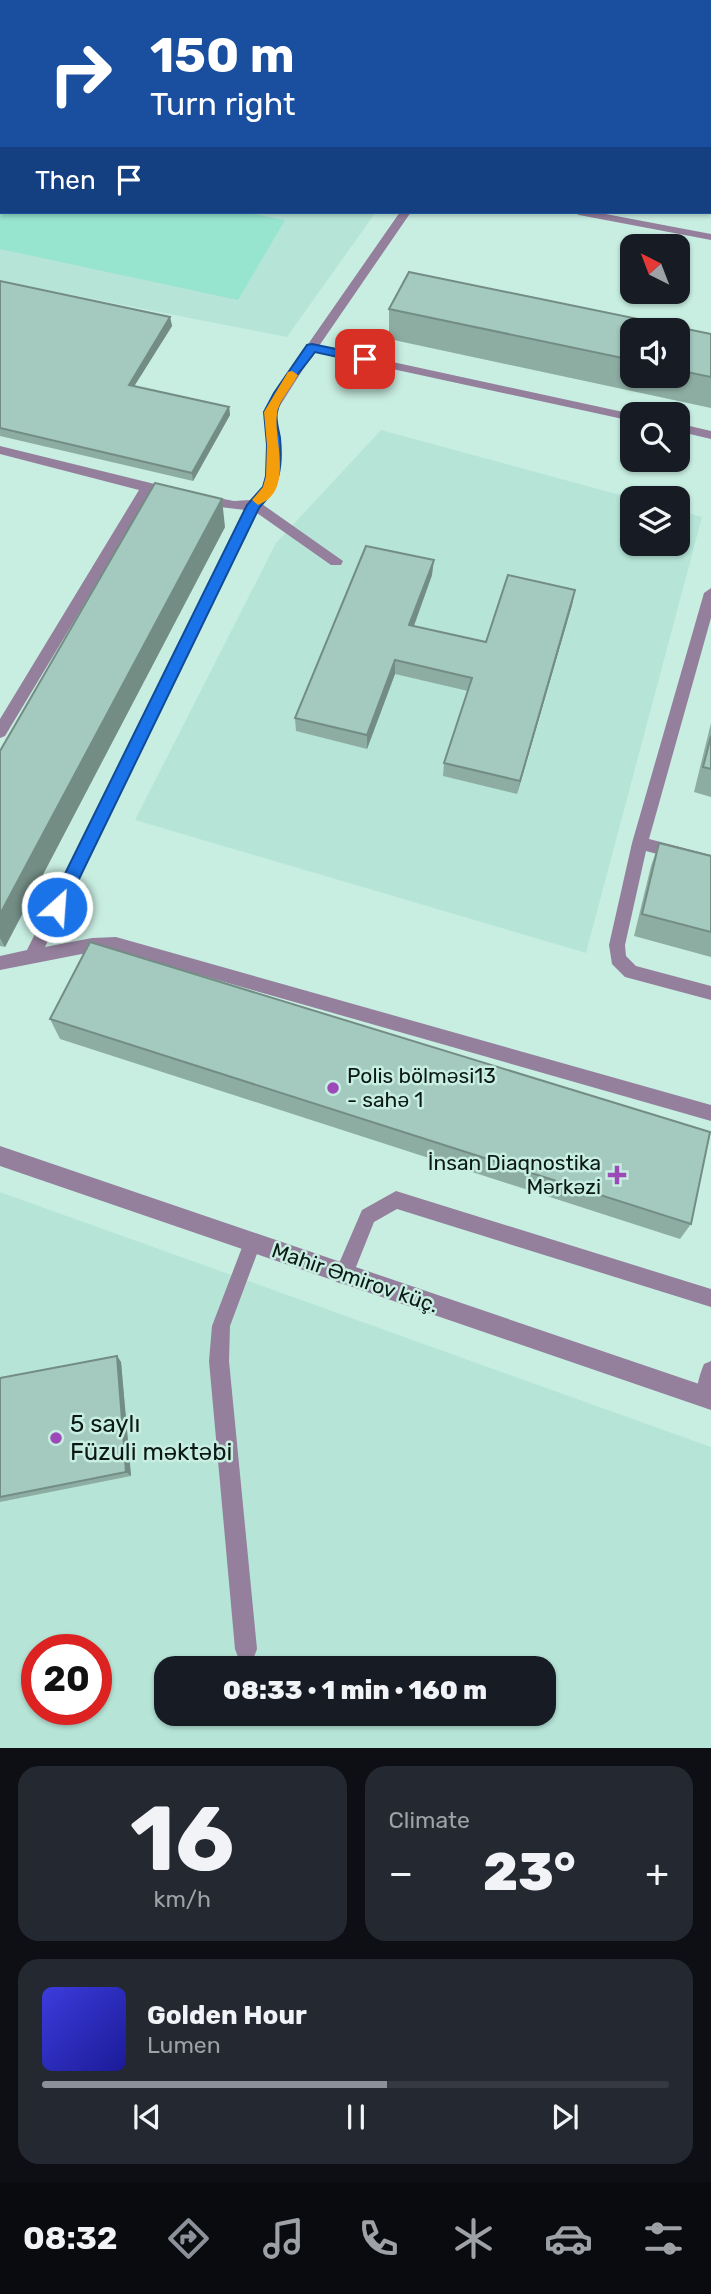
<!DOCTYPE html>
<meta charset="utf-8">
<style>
body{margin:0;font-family:Rubik,sans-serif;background:#242831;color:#f1f3f6;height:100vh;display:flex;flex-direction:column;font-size:26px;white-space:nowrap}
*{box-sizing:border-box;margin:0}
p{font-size:23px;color:#9ea1a6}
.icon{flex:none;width:38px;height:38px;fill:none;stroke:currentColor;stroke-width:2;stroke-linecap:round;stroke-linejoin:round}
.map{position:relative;height:1748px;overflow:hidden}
.sheet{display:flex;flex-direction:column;gap:18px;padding:18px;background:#0d0f14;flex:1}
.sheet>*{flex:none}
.hud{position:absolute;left:0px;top:0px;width:712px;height:214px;box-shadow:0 2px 5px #0004;background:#1a4fa0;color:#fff;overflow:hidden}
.needle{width:46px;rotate:318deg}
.buttons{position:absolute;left:620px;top:234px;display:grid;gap:14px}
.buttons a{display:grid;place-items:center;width:70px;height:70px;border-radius:14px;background:#171b24;box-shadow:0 2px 5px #0004;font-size:35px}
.speed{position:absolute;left:21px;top:1634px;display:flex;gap:14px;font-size:35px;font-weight:700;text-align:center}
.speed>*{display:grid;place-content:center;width:91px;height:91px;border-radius:50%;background:#171b24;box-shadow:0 2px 5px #0004;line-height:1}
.speed .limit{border:10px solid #d22;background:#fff;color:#111}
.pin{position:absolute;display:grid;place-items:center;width:60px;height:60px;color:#fff;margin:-30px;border-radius:14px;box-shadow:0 4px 10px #0006}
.me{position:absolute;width:77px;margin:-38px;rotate:26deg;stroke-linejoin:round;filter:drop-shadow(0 0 5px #0008)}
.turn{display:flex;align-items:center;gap:24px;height:147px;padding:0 35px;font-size:32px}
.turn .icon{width:91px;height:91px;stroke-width:2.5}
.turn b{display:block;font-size:49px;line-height:60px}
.then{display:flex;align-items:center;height:66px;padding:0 35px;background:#0003;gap:14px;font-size:26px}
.big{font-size:52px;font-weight:800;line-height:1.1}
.sheet .card{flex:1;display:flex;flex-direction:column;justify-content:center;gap:10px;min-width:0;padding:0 24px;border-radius:21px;background:#242831}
.sheet .dial{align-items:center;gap:0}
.dial b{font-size:91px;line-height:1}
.song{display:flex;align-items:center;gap:21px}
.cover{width:84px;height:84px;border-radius:10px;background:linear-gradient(135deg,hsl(240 70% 55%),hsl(240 70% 35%))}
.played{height:7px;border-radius:4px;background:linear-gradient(90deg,#8c9099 55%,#363941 55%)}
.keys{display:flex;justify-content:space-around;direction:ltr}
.heat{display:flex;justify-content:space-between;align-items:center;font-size:38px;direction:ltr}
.sheet .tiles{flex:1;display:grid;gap:18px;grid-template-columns:1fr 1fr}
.card:last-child{grid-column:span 2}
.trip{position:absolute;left:154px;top:1656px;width:402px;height:70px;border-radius:21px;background:#171b24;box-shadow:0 2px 5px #0004;font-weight:800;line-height:70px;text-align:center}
.tabs{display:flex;height:112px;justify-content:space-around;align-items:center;background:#090b0e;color:#9ea1a6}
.tabs .icon{width:49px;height:49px}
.tabs .active{color:#8c9099}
.tabs b{font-size:32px;color:#f1f3f6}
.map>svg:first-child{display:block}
.built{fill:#b6e5d7;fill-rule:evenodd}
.green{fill:#97e4cf}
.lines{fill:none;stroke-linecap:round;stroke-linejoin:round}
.service{fill:#94809c;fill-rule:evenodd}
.minor{fill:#94809c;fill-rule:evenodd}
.tertiary{fill:#94809c;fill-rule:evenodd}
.wall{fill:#8dada3;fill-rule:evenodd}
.shaded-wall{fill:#738d85}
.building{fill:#a4c9be;stroke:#738d85;stroke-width:2}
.route{fill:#1a73e8;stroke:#114b97;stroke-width:2}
.slow{fill:#f59e0b}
.poi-dot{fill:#9d4ab9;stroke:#c8eee2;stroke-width:2.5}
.labels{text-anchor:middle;stroke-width:5;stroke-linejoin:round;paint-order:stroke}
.poi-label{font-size:21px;fill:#0b1915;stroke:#c8eee2;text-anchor:start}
.street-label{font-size:21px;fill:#0b1915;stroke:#c8eee2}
.near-poi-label{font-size:24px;fill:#0b1915;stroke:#c8eee2;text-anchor:start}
</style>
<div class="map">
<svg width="711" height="1748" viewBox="0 0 711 1748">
<rect width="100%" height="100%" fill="#c8eee2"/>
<!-- built -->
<g class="built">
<polygon points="0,0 370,2 2,2 2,212 376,212 287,337 0,281"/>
<polygon points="381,430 635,499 632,499 632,544 677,544 677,510 702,517 586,953 135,820 276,543"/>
<path d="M0,1192L711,1447V1748H0ZM37,1650H96V1710H37ZM166,1668H544V1713H166Z"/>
</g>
<!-- green -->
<polygon class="green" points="0,163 2,212 244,212 285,220 238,300 0,249"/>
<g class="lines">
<!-- service -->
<g class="service">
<polygon points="23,0 33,0 34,2 24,2"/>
<polygon points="0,93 2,93 0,101"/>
<polygon points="400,212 411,212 319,346 637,415 632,415 632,421 314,352 276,412 280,445 278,476 276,488 262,504 343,561 341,565 331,565 257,513 45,947 92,938 116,937 711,1105 711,1121 116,951 92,952 0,970 0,956 27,950 245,510 203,505 196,500 203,495 234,501 250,500 263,486 266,476 268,445 264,412 274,393"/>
<polygon points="573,212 595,212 711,234 711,240 579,215"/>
<polygon points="677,423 711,431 711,439 677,431"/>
<polygon points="0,446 171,488 178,493 171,498 151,493 5,736 0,738 0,719 139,490 0,454"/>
<polygon points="711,588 711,618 649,839 711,855 711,869 646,851 625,945 626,956 636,966 711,986 711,1000 625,977 612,964 609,945 632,843 704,593"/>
<polygon points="396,1191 711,1289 711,1307 397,1209 374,1222 350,1282 343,1284 336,1282 334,1275 362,1210"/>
<polygon points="252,1234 258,1237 261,1243 230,1326 229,1361 257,1649 254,1657 246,1660 238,1657 235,1649 209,1361 212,1326 246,1237"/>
<path d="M711,1361V1405L706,1407L699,1404C694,1392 699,1376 704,1364Z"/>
</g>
<!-- minor -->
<polygon class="minor" points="0,1146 711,1388 711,1410 0,1166"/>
<!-- tertiary -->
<g class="tertiary">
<polygon points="538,0 557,0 558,2 539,2"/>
<rect x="710" y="25" width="1" height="6"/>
</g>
</g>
<!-- wall -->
<g class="wall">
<path d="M409,272L711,334V408L389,339V309ZM632,331H677V376H632Z"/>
<polygon points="0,281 170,317 172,326 134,386 229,407 230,415 193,481 0,436"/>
<polygon points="225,527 5,947 0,946 0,751"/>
<polygon points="432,575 414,626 486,642 575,590 572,605 517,794 443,776 444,763 468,691 395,674 367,749 296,731 295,718"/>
<polygon points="711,723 711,797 694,792"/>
<polygon points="659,843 711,856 711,957 634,936 651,866"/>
<polygon points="50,1019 691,1224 680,1239 60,1039"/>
<polygon points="117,1356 121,1362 131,1476 0,1502 0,1378"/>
</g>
<!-- shaded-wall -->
<g class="shaded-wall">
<polygon points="156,0 170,0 169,2 155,2"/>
<polygon points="170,317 172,326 130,393 129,385"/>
<polygon points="229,407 230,415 193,481 192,473"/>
<polygon points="222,499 225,527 5,947 0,938 0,914"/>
<polygon points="434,560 432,575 409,639 409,625"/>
<polygon points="575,590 572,605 517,794 520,781"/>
<polygon points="395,660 395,674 367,749 367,735"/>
<polygon points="117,1356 121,1362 131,1476 126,1472"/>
</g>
<!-- building -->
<g class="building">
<polygon points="108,0 156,0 155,2 106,2"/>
<polygon points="278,0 327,0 326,2 277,2"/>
<polygon points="409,272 711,334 711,377 677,370 677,331 632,331 632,360 389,309"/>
<polygon points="0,281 170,317 129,385 229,407 192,473 0,428"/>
<polygon points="155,483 222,499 0,914 0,751"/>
<polygon points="366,546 434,560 409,625 486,642 508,575 575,590 520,781 444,763 472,678 395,660 367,735 295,718"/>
<polygon points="711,736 711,769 703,767"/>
<polygon points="659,843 711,856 711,932 642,914"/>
<polygon points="90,942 710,1132 691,1224 50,1019"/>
<polygon points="117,1356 126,1472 0,1497 0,1378"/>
</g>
<!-- route -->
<path class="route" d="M312,344L365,355L371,359L365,363L315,352C303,369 281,391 277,412C275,419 279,431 280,438C283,469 279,486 259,508L63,912H51L49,907L51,902L247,505L263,487L266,476L267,445L264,412L274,393L307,345Z"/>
<!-- slow -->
<path class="slow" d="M292,371L298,375C292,386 278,402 277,414C273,440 295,491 258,505L252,500L263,487L266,476L267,445L264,412L288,372Z"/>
<!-- markers -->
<g class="poi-dot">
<circle cx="333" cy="1088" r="7"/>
<path d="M613.5 1164.5h7v7h7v7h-7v7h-7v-7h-7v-7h7z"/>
<circle cx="56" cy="1438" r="7"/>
</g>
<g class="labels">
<!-- poi labels -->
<g class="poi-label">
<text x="347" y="1083">Polis bölməsi13<tspan x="347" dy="24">- sahə 1</tspan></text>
<text x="601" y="1170" text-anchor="end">İnsan Diaqnostika<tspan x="601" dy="24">Mərkəzi</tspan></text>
</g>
<!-- street labels -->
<g class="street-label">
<text transform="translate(355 1278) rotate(19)" y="7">Mahir Əmirov küç.</text>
</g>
<!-- near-poi labels -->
<g class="near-poi-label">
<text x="70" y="1432">5 saylı<tspan x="70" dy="28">Füzuli məktəbi</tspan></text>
</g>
</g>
</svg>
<div class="buttons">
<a><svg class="needle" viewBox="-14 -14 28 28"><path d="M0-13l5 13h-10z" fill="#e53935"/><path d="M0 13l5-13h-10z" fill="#9ea1a6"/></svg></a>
<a><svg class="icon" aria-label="sound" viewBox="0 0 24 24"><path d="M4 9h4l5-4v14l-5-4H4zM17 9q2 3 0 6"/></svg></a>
<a><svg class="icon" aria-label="search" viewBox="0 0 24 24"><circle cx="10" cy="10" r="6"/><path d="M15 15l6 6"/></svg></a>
<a><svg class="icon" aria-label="layers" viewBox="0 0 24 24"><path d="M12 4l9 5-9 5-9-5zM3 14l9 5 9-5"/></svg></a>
</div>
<div class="speed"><div class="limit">20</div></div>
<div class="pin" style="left:365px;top:359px;background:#d93025"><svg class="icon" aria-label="arrive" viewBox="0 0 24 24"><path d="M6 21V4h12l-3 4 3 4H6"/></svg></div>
<svg class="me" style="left:57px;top:907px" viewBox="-20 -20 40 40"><circle r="17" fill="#1a73e8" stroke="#fff" stroke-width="3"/><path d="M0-11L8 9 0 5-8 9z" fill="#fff"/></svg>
<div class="trip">08:33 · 1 min · 160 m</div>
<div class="hud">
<div class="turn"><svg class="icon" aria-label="right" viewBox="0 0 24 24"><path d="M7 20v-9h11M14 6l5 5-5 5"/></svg><div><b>150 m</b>Turn right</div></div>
<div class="then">Then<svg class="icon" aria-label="arrive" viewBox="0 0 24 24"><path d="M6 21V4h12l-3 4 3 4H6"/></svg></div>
</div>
</div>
<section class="sheet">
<div class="tiles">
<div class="card dial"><b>16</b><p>km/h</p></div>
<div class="card"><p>Climate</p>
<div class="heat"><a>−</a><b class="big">23°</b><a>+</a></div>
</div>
<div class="card">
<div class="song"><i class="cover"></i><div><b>Golden Hour</b><p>Lumen</p></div></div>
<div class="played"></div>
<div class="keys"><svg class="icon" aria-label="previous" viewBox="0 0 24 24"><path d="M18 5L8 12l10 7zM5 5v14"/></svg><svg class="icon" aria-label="pause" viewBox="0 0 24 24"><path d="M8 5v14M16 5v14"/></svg><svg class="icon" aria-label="next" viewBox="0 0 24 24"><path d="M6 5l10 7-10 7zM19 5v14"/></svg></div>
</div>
</div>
</section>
<nav class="tabs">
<b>08:32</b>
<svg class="icon active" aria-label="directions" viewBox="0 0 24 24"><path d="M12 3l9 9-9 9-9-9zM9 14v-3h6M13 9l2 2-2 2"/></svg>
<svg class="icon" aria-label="music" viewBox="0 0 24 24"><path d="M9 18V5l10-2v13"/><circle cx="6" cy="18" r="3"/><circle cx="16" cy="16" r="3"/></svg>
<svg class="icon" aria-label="phone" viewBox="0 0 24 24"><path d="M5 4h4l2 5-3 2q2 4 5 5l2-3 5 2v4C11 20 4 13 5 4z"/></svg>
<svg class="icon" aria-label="climate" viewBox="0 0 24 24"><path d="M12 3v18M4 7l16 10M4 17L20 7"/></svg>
<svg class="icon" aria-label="car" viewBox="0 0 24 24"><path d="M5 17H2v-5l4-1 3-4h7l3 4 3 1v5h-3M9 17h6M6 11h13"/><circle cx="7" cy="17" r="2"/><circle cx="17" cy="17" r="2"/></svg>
<svg class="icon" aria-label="filters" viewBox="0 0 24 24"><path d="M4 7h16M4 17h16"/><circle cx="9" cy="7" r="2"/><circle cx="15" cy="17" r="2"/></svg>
</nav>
